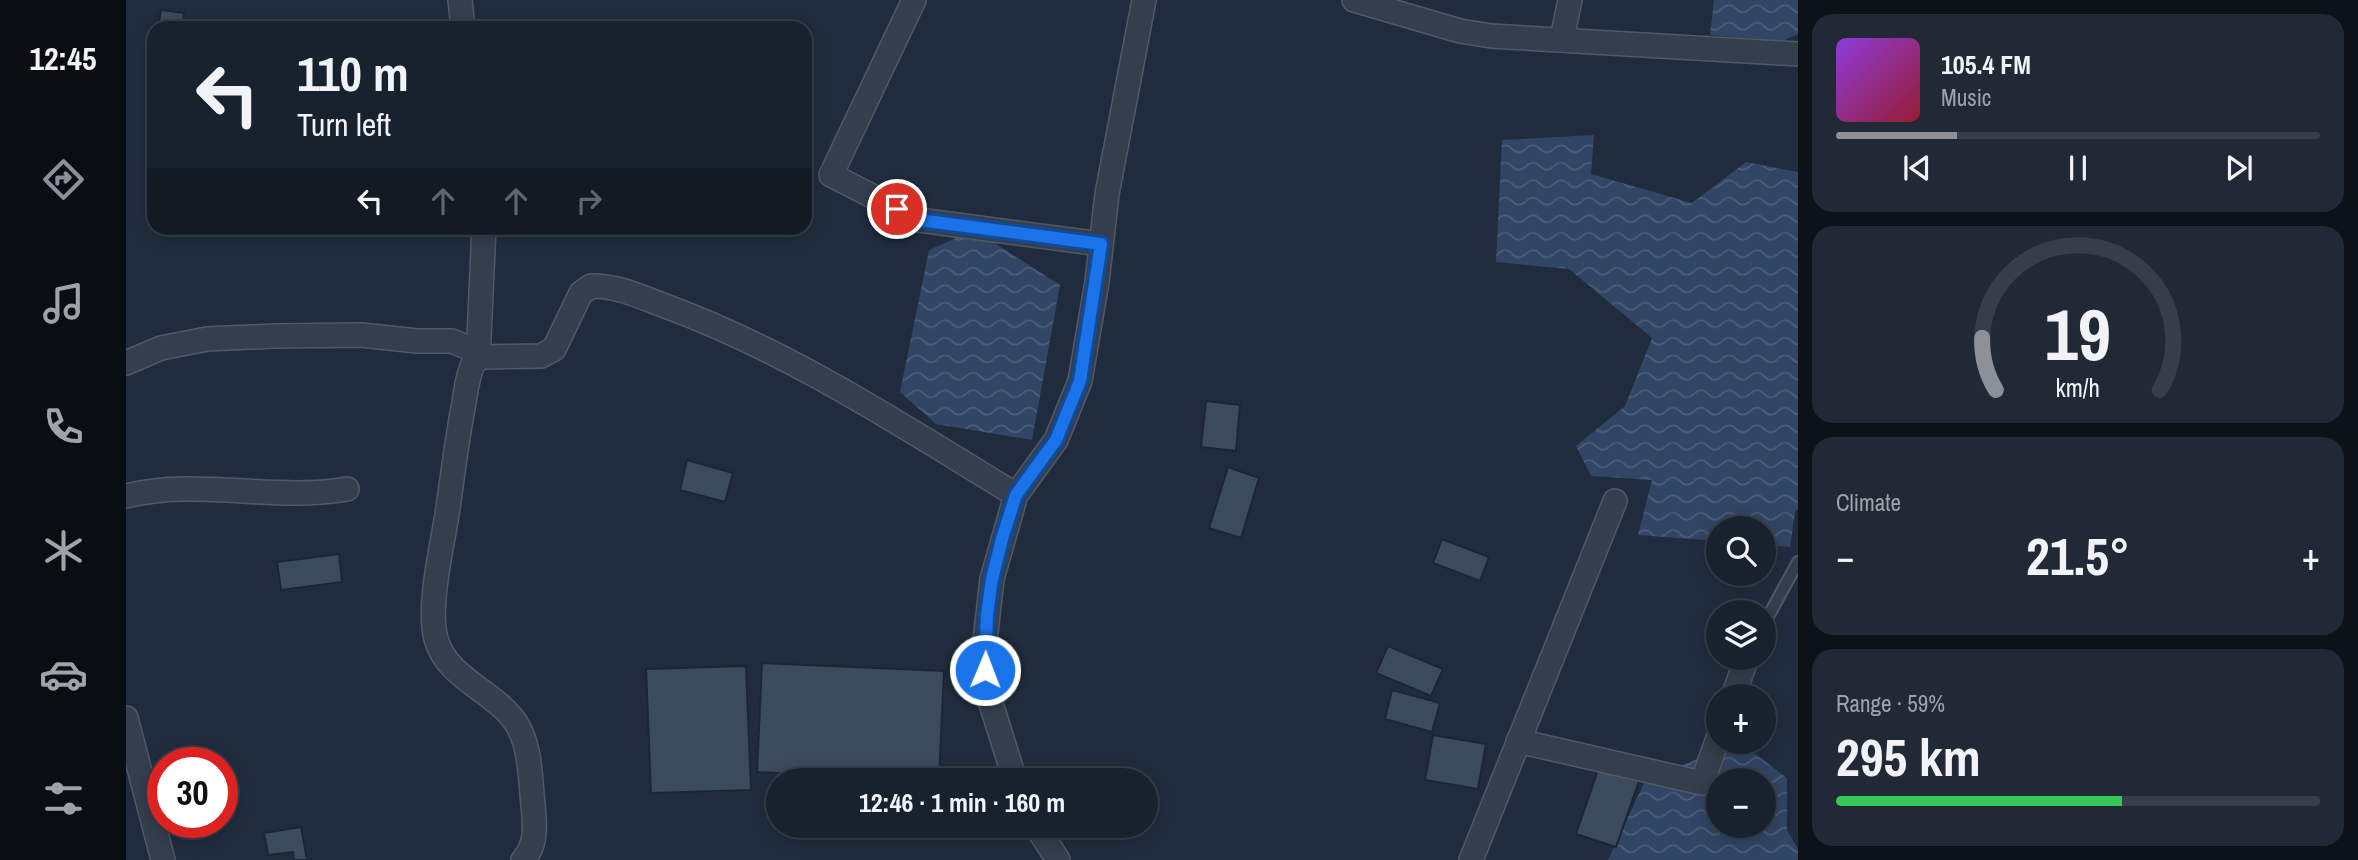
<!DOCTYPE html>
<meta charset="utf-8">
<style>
body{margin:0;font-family:"Archivo Narrow",sans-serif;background:#212936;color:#f1f3f6;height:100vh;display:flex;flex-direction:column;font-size:26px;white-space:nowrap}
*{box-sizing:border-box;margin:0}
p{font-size:23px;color:#9fa3aa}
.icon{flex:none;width:38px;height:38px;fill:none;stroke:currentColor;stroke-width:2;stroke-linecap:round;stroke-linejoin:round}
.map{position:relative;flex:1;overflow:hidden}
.side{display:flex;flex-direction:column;gap:14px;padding:14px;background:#0d1219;width:560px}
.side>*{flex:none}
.guide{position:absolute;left:21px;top:21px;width:665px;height:214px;border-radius:21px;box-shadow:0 4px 18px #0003,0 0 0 2px #363e4a;background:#18212e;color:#f1f3f6;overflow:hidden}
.tools{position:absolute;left:1580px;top:516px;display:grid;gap:14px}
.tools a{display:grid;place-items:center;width:70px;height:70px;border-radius:50%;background:#18212e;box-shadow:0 4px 18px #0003,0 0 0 2px #363e4a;font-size:35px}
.speed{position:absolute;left:21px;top:747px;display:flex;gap:14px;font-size:35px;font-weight:700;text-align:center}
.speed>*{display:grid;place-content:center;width:91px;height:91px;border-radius:50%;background:#18212e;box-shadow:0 4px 18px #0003,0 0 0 2px #363e4a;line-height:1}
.speed .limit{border:10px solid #d22;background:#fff;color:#111}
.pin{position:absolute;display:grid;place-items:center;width:60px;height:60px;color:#fff;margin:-30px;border:4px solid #fff;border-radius:50%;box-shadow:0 2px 7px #0007}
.me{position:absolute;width:77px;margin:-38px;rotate:1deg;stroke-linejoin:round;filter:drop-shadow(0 0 5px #0008)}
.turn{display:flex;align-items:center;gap:24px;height:147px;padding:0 35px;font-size:32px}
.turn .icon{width:91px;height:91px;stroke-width:2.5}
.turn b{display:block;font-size:49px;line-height:60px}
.lanes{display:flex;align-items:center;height:66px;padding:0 35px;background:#0003;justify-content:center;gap:35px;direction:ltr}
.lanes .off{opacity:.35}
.big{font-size:52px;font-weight:700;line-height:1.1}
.side .card{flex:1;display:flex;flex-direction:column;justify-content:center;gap:10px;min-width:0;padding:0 24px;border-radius:21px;background:#212936}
.side .dial{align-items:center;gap:0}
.dial svg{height:182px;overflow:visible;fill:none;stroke:#363e4a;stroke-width:7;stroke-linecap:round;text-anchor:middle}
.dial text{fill:#f1f3f6;stroke:none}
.song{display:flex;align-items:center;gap:21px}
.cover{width:84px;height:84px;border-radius:10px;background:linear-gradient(135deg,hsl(270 70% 55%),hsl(350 70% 35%))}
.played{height:7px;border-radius:4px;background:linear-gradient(90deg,#8c9099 25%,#363e4a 25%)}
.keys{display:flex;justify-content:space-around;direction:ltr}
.heat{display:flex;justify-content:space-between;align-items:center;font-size:38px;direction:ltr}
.charge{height:10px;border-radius:5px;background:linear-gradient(90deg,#34c759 59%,#363e4a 0)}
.trip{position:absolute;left:640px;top:768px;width:392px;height:70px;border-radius:35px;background:#18212e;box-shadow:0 4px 18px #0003,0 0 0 2px #363e4a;font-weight:700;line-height:70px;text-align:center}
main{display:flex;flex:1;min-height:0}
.dock{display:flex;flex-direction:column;width:126px;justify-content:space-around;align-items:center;background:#0a0d12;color:#9fa3aa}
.dock .icon{width:49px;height:49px}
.dock .on{color:#8c9099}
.dock b{font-size:32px;color:#f1f3f6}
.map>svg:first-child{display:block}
.water{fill:url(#water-waves);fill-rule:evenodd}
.building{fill:#3c4a5d;stroke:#1c2534;stroke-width:2}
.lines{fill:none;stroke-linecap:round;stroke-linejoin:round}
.lane-casing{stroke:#505968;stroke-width:14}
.street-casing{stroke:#505968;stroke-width:26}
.lane{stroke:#353e4d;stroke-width:10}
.street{stroke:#353e4d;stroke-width:23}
.route-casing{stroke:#114b97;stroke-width:18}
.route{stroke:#1a73e8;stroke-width:12}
</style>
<main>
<nav class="dock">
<b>12:45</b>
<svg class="icon on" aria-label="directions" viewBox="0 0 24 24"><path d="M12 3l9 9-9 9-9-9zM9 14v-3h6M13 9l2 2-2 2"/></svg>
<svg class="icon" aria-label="music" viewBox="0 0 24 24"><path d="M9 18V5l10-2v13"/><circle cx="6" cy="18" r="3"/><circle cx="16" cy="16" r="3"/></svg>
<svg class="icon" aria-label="phone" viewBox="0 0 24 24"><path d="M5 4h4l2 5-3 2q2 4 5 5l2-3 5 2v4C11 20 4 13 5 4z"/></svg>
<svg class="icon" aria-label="climate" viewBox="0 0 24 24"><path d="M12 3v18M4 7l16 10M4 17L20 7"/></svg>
<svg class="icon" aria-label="car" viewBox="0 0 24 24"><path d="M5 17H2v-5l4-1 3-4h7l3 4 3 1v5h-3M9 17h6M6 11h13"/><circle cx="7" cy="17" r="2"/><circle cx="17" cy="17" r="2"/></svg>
<svg class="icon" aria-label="filters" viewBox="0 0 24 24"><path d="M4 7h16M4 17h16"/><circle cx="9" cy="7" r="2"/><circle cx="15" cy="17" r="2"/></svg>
</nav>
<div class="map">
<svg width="1672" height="860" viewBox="0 0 1672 860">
<defs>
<pattern id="water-waves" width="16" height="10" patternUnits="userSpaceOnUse" patternTransform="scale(1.75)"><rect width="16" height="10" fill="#314564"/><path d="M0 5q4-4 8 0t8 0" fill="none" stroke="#4c5e79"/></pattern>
</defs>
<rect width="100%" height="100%" fill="#202c3d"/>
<!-- water -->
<g class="water">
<polygon points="1588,0 1672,0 1672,34 1656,41 1584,35"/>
<polygon points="1468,135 1465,174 1566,203 1620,162 1672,172 1672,509 1669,512 1664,547 1638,545 1638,528 1592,528 1592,541 1512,535 1526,480 1465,476 1450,446 1499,406 1526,338 1443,269 1370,262 1376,140"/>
<polygon points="848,230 934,285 906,440 810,424 774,392 803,250"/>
<path d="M1623,749L1661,778V830L1672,849V860H1482L1519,781L1571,759ZM1592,780H1638V826H1592Z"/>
</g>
<!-- building -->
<g class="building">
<polygon points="35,10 58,13 56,28 32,28"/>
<polygon points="1080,401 1114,405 1110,451 1075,447"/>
<polygon points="561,460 607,473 599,502 554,490"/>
<polygon points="1102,467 1133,478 1115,538 1083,528"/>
<polygon points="1316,539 1363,557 1354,581 1307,563"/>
<polygon points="213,554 216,582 155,590 151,562"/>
<polygon points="1262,646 1317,669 1305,696 1250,673"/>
<polygon points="636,663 818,671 813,780 631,772"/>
<polygon points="620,666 625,790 525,793 520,669"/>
<polygon points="1266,690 1314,703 1306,732 1259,719"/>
<polygon points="1307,735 1360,744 1352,789 1299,780"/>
<polygon points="1473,767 1513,781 1490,847 1450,834"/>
<polygon points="175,827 181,860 168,860 167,852 142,855 138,833"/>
</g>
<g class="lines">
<defs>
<polyline id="lane" points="1638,624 1672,562"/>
<g id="street">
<polyline points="334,0 337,28"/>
<polyline points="788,0 705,175 793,220 975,244"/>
<polyline points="1228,0 1334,31 1365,36 1672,54"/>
<polyline points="1436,39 1444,0"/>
<polyline points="352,359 358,228"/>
<polyline points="0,363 35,348 81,339 149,336 235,335 291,341 326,341 343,348 352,359"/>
<path d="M0,496C72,478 148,502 221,489"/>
<polyline points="1607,696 1621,658"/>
<polyline points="0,718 37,860"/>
<polyline points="1392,741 1576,783 1592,738"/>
<polyline points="889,780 862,694 859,670 859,641 866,579 890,495 930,440 954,381 971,282 981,194 1018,0"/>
<polyline points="910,826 932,860"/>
<path d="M397,860C411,845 409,825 407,805C404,778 405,746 390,723C369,691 321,679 310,639C301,605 317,544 322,508C327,473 331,438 338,403C340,389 342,374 348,362L356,357L415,356L428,349L455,293L465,286C491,285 517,298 542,307C666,353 778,427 890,495"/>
<polyline points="1345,860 1489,501"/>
</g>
</defs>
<!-- lane casing -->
<use href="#lane" class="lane-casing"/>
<!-- street casing -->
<use href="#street" class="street-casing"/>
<!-- lane -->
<use href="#lane" class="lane"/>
<!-- street -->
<use href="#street" class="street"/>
</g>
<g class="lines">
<defs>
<polyline id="route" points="771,209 793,220 975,244 954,381 930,440 890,495 876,539 866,579 861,615 859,670"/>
</defs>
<!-- route casing -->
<use href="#route" class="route-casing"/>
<!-- route -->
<use href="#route" class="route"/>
</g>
</svg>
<div class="tools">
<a><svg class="icon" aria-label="search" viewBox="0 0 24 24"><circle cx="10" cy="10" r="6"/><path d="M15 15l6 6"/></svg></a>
<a><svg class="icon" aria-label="layers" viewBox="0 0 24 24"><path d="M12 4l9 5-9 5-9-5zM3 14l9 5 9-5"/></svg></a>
<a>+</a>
<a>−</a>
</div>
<div class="speed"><div class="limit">30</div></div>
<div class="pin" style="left:771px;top:209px;background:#d93025"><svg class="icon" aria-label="arrive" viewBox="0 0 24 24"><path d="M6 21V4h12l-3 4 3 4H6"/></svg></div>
<svg class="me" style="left:859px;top:670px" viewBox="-20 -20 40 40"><circle r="17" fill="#1a73e8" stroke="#fff" stroke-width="3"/><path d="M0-11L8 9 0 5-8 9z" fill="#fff"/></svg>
<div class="trip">12:46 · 1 min · 160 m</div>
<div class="guide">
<div class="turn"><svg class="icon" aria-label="left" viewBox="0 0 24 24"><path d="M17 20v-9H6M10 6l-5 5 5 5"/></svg><div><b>110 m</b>Turn left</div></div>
<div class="lanes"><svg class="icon" aria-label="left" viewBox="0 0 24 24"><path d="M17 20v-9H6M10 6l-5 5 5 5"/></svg><svg class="icon off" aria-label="ahead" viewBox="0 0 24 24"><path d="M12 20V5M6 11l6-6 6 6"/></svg><svg class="icon off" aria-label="ahead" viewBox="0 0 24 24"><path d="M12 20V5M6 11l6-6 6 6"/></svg><svg class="icon off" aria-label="right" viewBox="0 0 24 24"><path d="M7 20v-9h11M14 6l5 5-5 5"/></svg></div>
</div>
</div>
<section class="side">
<div class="card">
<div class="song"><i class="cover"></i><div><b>105.4 FM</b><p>Music</p></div></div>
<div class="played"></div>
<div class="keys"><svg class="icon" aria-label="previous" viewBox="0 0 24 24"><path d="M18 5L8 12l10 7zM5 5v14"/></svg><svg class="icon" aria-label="pause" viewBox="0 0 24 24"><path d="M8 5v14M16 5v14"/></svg><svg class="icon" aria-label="next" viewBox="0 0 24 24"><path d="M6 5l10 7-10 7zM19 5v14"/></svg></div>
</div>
<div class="card dial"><svg viewBox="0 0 100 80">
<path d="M14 69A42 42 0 1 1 86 69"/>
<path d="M14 69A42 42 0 0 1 8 46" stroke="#8c9099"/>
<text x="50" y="56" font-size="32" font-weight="700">19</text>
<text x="50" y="72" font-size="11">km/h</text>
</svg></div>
<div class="card"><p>Climate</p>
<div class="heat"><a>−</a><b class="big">21.5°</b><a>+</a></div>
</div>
<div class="card"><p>Range · 59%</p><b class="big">295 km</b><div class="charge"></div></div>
</section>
</main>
